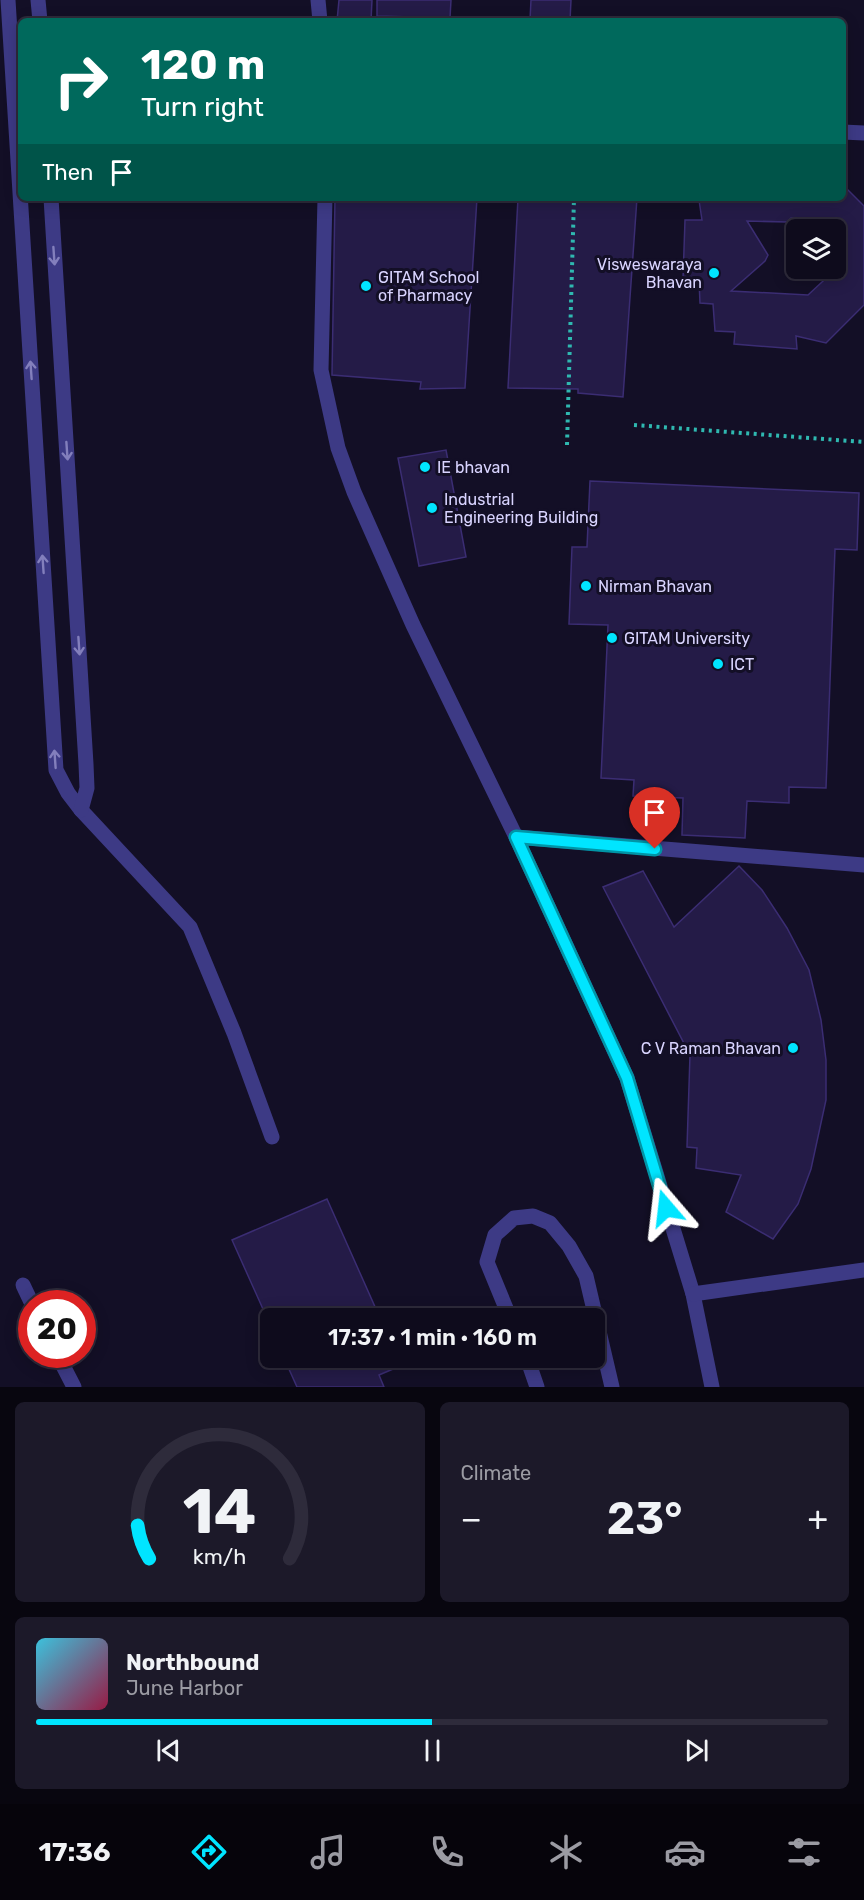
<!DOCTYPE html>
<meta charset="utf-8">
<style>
body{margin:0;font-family:Rubik,sans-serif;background:#1c1929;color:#f1f3f6;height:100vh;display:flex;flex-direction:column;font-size:22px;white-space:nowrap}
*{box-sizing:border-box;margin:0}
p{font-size:20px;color:#9b9ba3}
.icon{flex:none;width:33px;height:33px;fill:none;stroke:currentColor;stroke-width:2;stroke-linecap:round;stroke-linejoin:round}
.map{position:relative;height:1387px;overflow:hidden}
.panel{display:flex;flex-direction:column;gap:15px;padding:15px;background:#08060f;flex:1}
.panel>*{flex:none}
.banner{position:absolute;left:18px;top:18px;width:828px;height:183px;border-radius:9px;box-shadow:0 3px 15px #0003,0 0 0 2px #2e2b3b;background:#00695c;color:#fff;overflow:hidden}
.tools{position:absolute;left:786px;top:219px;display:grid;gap:12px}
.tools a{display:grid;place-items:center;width:60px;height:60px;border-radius:9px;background:#0e0b1c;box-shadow:0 3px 15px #0003,0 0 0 2px #2e2b3b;font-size:30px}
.speed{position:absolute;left:18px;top:1290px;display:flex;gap:12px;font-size:30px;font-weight:700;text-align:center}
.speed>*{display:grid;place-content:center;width:78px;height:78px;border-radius:50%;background:#0e0b1c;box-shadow:0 3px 15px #0003,0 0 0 2px #2e2b3b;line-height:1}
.speed .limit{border:9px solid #d22;background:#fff;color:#111}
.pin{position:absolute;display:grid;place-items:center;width:51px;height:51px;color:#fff;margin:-62px -26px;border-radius:50% 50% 50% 0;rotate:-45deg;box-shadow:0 0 6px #0007}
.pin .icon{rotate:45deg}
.me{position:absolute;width:66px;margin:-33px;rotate:343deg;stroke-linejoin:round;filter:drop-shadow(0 0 4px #0008)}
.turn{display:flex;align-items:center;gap:21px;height:126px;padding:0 24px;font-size:27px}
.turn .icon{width:78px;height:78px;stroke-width:2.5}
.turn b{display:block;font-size:42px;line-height:51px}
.then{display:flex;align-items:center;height:57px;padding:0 24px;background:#0003;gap:12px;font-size:22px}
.big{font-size:45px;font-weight:600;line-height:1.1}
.panel .tile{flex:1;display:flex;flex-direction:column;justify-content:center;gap:9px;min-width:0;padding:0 21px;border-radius:9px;background:#1c1929}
.panel .dial{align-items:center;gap:0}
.dial svg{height:156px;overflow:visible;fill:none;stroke:#2e2b3b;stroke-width:7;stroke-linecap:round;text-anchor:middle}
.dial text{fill:#f1f3f6;stroke:none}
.song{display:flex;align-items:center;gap:18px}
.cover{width:72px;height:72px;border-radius:9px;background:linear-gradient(135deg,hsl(190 70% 55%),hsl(340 70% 35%))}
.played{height:6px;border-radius:3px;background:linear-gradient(90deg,#00e5ff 50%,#2e2b3b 50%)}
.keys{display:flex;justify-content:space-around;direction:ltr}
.heat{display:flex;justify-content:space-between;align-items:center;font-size:33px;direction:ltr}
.panel .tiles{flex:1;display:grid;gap:15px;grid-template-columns:1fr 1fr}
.tile:last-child{grid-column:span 2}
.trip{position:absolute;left:260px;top:1308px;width:345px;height:60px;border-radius:9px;background:#0e0b1c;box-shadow:0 3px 15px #0003,0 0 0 2px #2e2b3b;font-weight:600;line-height:60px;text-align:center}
.menu{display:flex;height:96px;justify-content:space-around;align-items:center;background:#06040b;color:#9b9ba3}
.menu .icon{width:42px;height:42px}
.menu .on{color:#00e5ff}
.menu b{font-size:27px;color:#f1f3f6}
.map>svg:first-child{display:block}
.building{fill:#241b47;stroke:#3b2d73;stroke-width:1.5;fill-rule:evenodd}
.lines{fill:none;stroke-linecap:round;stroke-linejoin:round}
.path{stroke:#2fb8b0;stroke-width:4;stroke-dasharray:3 4.5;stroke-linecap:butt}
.minor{stroke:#3d3a85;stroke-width:15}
.oneway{stroke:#837fbc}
.route-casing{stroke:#0095a6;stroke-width:15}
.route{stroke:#00e5ff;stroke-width:10}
.poi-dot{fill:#00e5ff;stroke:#130f26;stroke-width:2}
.labels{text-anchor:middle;stroke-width:6;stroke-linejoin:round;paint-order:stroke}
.poi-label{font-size:16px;fill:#d9d4ff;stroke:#130f26;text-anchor:start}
</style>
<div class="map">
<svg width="864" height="1387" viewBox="0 0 864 1387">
<rect width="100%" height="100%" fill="#130f26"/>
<!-- building -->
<g class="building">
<polygon points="339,0 372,0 371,21 337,21"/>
<polygon points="377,0 451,0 450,18 377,16"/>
<polygon points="531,0 571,0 570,21 530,20"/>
<path d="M843,185L864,206V305L826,343L796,336L797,349L734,344L735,332L715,331L713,304L700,303L699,280L683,279L685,220H702L699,200H718V198H843ZM791,218H810L819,230H836V269L808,295L731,291L765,261L768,255L747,221L787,222Z"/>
<polygon points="335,198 477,198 465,388 420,389 421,382 332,375"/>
<polygon points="518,198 637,198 623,397 578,393 578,389 508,388"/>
<polygon points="446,450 466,557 419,566 398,458"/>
<polygon points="590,481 859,493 857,550 835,549 826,788 789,787 789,803 747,801 745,838 682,835 683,798 633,796 634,780 601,778 608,625 569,624 572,547 587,547"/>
<polygon points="739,866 762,890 787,928 809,970 821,1020 826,1060 826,1100 811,1169 798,1204 773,1239 726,1212 741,1175 696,1168 697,1148 687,1147 690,1055 603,887 643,871 674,927"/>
<polygon points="327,1199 380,1318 267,1318 232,1240"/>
<polygon points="284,1358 419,1358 379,1375 384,1387 297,1387"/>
</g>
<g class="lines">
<!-- path -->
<g class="path">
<polyline points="634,425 864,442"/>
<polyline points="567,445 574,198"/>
</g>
<!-- minor -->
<g class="minor">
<polyline points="8,0 56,770 68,793 81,810 190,927 234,1033 272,1137"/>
<polyline points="38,0 40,21"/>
<polyline points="318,0 320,21"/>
<polyline points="843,132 864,133"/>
<polyline points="51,198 86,764 87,788 81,810"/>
<polyline points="325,198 321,370 338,448 354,492 413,625 516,837 627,1078 693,1294 712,1387"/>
<polyline points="516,837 864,865"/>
<polyline points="23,1285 32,1304"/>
<polyline points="693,1294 864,1270"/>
<polyline points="510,1318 487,1262 495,1235 514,1218 533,1216 550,1223 569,1246 586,1276 612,1387"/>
<polyline points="57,1354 74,1387"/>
<polyline points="527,1358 537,1387"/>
</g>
</g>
<!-- one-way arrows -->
<defs><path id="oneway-shaft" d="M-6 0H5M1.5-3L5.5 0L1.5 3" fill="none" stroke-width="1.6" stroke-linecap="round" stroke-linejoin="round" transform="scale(1.5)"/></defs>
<g class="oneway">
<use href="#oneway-shaft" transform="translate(54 256) rotate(86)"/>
<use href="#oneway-shaft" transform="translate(31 370) rotate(-94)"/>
<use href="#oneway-shaft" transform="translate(67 451) rotate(86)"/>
<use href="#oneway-shaft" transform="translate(43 564) rotate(-94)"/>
<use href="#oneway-shaft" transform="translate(79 646) rotate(86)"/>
<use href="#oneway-shaft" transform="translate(55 759) rotate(-94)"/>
</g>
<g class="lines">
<defs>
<polyline id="route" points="655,849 516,837 627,1078 666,1208"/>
</defs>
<!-- route casing -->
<use href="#route" class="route-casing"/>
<!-- route -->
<use href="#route" class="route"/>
</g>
<!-- markers -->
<g class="poi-dot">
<circle cx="714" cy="273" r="6"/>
<circle cx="366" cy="286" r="6"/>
<circle cx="425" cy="467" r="6"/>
<circle cx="432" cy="508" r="6"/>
<circle cx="586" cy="586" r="6"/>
<circle cx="612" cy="638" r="6"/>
<circle cx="718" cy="664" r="6"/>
<circle cx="793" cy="1048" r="6"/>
</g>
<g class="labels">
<!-- poi labels -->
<g class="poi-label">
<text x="702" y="270" text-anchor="end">Visweswaraya<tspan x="702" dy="18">Bhavan</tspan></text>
<text x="378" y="283">GITAM School<tspan x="378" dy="18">of Pharmacy</tspan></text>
<text x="437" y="473">IE bhavan</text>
<text x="444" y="505">Industrial<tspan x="444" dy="18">Engineering Building</tspan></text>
<text x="598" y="592">Nirman Bhavan</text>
<text x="624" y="644">GITAM University</text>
<text x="730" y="670">ICT</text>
<text x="781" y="1054" text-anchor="end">C V Raman Bhavan</text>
</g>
</g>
</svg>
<div class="tools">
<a><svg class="icon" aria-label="layers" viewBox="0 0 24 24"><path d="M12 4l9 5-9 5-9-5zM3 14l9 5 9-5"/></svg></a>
</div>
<div class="speed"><div class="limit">20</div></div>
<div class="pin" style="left:655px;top:849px;background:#d93025"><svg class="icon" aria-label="arrive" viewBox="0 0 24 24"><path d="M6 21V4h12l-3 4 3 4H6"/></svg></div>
<svg class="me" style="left:666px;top:1208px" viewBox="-20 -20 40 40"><path d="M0-17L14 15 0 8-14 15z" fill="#00e5ff" stroke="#fff" stroke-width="4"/></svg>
<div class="trip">17:37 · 1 min · 160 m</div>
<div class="banner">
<div class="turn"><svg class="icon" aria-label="right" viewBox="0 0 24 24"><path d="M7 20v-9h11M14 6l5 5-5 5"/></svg><div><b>120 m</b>Turn right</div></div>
<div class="then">Then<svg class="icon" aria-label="arrive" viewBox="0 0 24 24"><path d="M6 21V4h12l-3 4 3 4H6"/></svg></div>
</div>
</div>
<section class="panel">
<div class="tiles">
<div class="tile dial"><svg viewBox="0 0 100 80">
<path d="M14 69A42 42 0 1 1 86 69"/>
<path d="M14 69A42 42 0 0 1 8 52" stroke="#00e5ff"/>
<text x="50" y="56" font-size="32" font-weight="700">14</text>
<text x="50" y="72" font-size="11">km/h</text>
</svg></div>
<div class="tile"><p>Climate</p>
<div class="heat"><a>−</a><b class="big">23°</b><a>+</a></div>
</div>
<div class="tile">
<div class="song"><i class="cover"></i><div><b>Northbound</b><p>June Harbor</p></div></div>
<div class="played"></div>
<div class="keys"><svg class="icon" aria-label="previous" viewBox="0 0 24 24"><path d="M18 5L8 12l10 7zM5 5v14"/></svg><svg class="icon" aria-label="pause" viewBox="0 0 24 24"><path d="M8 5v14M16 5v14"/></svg><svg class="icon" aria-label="next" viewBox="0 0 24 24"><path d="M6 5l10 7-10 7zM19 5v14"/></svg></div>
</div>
</div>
</section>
<nav class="menu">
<b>17:36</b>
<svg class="icon on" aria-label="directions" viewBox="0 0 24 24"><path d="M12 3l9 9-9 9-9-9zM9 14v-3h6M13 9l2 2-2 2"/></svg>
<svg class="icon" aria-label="music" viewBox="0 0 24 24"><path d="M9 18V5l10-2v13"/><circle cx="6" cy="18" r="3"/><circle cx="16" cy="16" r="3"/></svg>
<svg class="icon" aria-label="phone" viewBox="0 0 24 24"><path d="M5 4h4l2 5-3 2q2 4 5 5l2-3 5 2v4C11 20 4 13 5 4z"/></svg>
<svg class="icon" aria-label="climate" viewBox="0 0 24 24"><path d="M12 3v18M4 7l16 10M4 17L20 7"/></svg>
<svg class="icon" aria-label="car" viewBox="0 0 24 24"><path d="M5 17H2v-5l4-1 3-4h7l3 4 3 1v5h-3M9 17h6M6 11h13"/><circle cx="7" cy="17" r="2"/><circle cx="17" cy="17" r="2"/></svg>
<svg class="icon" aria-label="filters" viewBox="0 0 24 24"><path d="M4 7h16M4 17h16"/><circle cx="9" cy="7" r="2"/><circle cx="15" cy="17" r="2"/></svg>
</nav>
